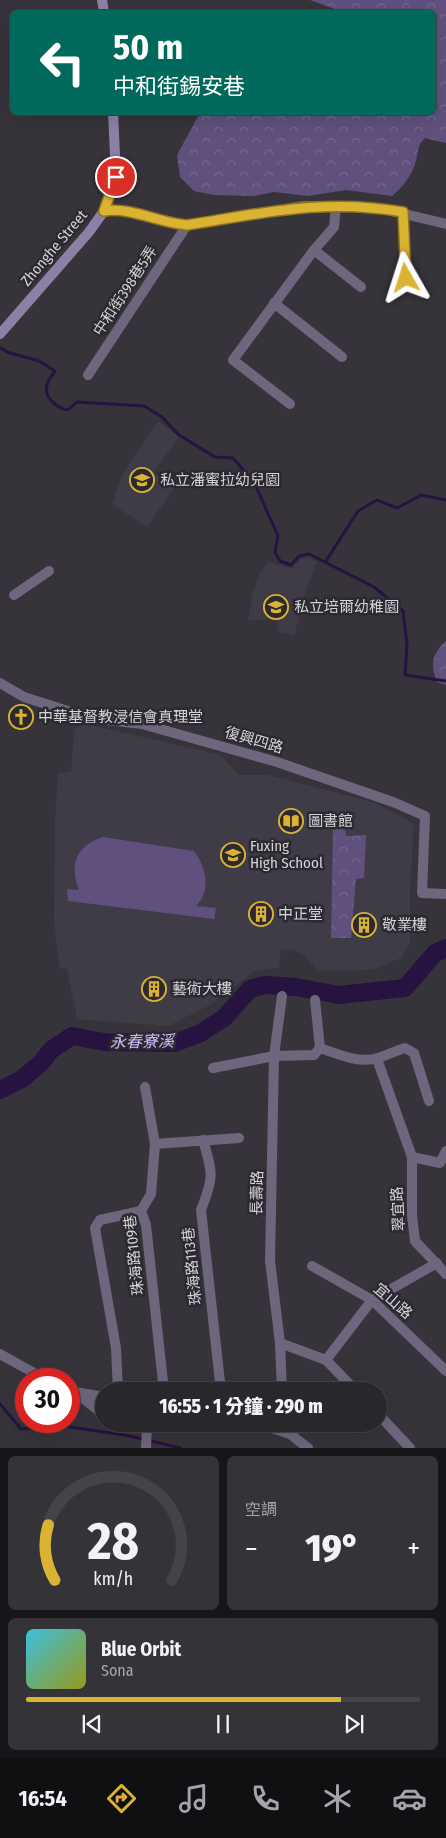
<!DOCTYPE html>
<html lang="zh-TW">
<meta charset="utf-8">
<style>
body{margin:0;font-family:"Fira Sans Condensed","Noto Sans TC",sans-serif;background:#343338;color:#f1f3f6;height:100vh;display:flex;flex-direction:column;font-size:19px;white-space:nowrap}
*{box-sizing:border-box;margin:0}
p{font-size:16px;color:#a5a5a9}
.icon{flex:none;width:28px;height:28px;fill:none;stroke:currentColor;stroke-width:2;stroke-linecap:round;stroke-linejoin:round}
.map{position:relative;height:1448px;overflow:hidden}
.panel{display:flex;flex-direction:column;gap:8px;padding:8px;background:#161518;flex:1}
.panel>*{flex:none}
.hud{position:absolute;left:10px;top:10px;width:426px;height:105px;border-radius:8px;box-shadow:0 5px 20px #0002,0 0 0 1px #444448;background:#00695c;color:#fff;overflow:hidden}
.speed{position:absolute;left:15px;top:1368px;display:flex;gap:10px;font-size:25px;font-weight:700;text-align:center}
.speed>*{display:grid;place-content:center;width:65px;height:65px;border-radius:50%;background:#28272c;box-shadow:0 5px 20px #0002,0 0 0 1px #444448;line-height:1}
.speed .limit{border:8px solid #d22;background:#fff;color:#111}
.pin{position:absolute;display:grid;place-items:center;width:42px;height:42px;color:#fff;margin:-21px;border:2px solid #fff;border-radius:50%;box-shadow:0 1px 5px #0007}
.me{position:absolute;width:55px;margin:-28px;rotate:354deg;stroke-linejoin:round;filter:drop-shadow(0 0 4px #0008)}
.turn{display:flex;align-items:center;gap:18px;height:105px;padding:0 20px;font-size:22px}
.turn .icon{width:65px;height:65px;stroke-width:2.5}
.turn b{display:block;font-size:35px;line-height:42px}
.big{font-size:38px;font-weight:800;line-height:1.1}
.panel .card{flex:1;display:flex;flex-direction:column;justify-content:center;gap:8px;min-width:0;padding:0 18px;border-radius:8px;background:#343338}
.panel .dial{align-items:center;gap:0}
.dial svg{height:130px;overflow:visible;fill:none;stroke:#444448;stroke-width:7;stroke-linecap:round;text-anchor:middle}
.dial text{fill:#f1f3f6;stroke:none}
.song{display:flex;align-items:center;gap:15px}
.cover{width:60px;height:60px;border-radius:8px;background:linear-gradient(135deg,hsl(190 70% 55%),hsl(60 70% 35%))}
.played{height:5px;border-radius:2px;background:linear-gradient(90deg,#dbb333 80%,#444448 80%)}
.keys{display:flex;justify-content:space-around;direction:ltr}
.heat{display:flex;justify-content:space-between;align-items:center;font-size:28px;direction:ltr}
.panel .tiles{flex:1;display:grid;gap:8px;grid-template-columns:1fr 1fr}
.card:last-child{grid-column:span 2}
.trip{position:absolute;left:95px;top:1382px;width:292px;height:50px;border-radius:25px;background:#28272c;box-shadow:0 5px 20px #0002,0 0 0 1px #444448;font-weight:800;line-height:50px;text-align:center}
.dock{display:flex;height:80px;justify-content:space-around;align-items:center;background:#101012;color:#a5a5a9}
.dock .icon{width:35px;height:35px}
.dock .selected{color:#dbb333}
.dock b{font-size:22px;color:#f1f3f6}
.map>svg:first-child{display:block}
.built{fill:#3f3b47}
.forest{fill:url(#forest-crowns)}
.pitch{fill:#60507d}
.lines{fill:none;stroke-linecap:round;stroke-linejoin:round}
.stream{stroke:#271340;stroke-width:3}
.river{stroke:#271340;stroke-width:18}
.street{stroke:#6d667d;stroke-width:10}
.secondary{stroke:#8d80a5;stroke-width:10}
.route-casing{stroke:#8e7421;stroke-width:12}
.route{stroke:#dbb333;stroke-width:9}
.labels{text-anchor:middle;stroke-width:5;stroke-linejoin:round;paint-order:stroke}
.street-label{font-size:15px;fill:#d4d3d7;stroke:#2c2a30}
.poi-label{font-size:15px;fill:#d4d3d7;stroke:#2c2a30;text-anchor:start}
.water-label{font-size:16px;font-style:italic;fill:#d2bcfb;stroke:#2c2a30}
</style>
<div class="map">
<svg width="446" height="1448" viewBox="0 0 446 1448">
<defs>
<pattern id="forest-crowns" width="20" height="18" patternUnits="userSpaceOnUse" patternTransform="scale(1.25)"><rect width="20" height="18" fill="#60507d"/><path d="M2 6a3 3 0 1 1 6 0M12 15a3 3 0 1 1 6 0" fill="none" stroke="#76688f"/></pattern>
</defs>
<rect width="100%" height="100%" fill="#36343a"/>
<!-- built -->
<g class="built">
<polygon points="158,421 179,437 153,473 175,487 147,527 112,504 123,473"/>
<polygon points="309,558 317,562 307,587 294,635 279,632 276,618 248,621 252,596 259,574 269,562 292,569 301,559"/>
<polygon points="82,723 221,755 239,775 269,775 376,803 414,824 410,887 410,944 401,958 372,970 319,971 302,954 294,950 281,949 279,968 255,971 210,1005 168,1026 77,1019 67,969 59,967 54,919 55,821 58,773 71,772 74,730"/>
</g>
<!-- forest -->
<g class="forest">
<path d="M310,0H446V143L425,138C416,146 419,153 415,164C411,176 402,188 392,196L346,190L308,196L274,192L254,196L214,195L194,191L180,177L177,155L200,113L434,112V12H343Z"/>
<path d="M446,641V685L437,682C430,664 432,654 446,641Z"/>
<polygon points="333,825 345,826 346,836 366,835 364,878 356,879 351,938 331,938"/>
</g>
<!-- pitch -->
<path class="pitch" d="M103,837L194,851C206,867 212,891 196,906L216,908L214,919L68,901L67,889L79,890C69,864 76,846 103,837Z"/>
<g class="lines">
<!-- stream -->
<g class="stream">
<path d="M1,348L7,352L39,361L55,371C52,376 48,380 47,385C43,397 58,409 68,410L77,402L144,406L162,417L179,435L205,451L215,457L233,458L254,482L278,536L275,552L280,561L291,565L299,556L309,554L374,587L403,611L407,644L405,675L446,681"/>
<polyline points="326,561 358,511 377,500 397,508 421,495 446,500"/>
<polyline points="0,1404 21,1429 63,1426 125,1435 181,1448"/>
</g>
<!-- river -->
<polyline class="river" points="0,1090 22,1079 41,1063 51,1050 72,1036 104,1042 174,1043 199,1034 224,1018 250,989 265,985 296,987 339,995 405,988 435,953 446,948"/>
<!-- street -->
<g class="street">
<path d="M104,211C132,207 159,223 187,225L303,206H336L379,208L446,224"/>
<polyline points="403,212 406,278"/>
<polyline points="314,250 361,287"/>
<polyline points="274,303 342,357"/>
<polyline points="88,375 187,225"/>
<polyline points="290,404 233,360 314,250 334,227 336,206"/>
<polyline points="14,595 49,571"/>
<polyline points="0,683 24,697 71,712 98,719 142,724 277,762 393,802 425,816 422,893 446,894"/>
<path d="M320,1048C337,1054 360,1064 378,1058C387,1055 395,1051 405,1048L414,1053L429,1101"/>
<polyline points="377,1059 412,1157 412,1215 415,1241 446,1274"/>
<polyline points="213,1068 274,1056 314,1055 320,1048 315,1000"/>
<polyline points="145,1087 155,1144 151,1194 141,1211 146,1225 164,1391"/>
<path d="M203,1140C213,1174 214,1177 201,1210L221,1391"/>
<polyline points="155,1144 239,1138"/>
<polyline points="412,1157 440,1163 446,1151"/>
<polyline points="312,1266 372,1300 446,1371"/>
<polyline points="280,1343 326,1360 356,1391"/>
<polyline points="0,1354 45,1379"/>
<polyline points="326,1360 372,1300 437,1263"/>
<polyline points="69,1391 104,1397"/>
<polyline points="118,1391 116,1348 95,1228 100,1220 141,1211"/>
<polyline points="282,1391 280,1343 270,1261 274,1056 282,996"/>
<polyline points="79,1395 104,1415"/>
<polyline points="379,1415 410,1448"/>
<polyline points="139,1424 147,1426 146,1448"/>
<polyline points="260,1424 290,1434 308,1448"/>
</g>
<!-- secondary -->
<g class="secondary">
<polyline points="102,0 104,12"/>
<polyline points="0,334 89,232 104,211 116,177 113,112"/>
</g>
</g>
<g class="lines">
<defs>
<path id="route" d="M116,177L104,211C132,207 159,223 187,225C263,213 326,198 403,212L406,278"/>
</defs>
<!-- route casing -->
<use href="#route" class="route-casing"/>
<!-- route -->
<use href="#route" class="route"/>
</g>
<!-- icons -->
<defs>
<symbol id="school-ring" viewBox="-11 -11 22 22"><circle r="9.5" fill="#2c2a30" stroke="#dbb333" stroke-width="1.5"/><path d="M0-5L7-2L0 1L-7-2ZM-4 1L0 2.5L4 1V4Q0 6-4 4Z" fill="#dbb333"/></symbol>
<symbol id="church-ring" viewBox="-11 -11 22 22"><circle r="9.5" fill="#2c2a30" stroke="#dbb333" stroke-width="1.5"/><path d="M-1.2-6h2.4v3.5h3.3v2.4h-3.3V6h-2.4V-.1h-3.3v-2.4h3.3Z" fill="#dbb333"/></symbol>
<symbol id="library-ring" viewBox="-11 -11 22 22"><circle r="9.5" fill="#2c2a30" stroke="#dbb333" stroke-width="1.5"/><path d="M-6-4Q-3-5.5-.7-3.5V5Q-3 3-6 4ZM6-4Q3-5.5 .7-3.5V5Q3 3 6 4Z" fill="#dbb333"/></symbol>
<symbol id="building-ring" viewBox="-11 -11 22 22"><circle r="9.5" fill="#2c2a30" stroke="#dbb333" stroke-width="1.5"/><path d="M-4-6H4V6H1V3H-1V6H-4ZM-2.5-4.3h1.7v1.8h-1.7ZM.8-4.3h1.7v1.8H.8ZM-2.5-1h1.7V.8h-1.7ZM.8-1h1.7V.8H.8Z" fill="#dbb333"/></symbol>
</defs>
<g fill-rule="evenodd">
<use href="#school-ring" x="128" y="466" width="28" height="28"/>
<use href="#school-ring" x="262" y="593" width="28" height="28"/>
<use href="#church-ring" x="7" y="703" width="28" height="28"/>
<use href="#library-ring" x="277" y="807" width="28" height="28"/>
<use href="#school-ring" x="219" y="841" width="28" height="28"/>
<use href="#building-ring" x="247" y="900" width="28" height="28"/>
<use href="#building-ring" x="350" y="911" width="28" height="28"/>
<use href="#building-ring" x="140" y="975" width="28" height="28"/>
</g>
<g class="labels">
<!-- street labels -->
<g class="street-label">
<text transform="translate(54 248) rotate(-50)" y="5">Zhonghe Street</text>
<text transform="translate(125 291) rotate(-57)" y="5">中和街398巷5弄</text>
<text transform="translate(254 740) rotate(16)" y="5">復興四路</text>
<text transform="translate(257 1193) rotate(-89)" y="5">長壽路</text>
<text transform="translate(398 1209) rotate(-93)" y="5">翠宜路</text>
<text transform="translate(134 1255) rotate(-96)" y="5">珠海路109巷</text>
<text transform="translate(192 1266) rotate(-96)" y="5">珠海路113巷</text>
<text transform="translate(393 1301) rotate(41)" y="5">宜山路</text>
</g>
<!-- poi labels -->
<g class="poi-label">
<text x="160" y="485">私立潘蜜拉幼兒園</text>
<text x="294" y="612">私立培爾幼稚園</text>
<text x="38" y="722">中華基督教浸信會真理堂</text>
<text x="308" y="826">圖書館</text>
<text x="250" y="851">Fuxing<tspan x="250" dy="17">High School</tspan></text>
<text x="278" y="919">中正堂</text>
<text x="382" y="930">敬業樓</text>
<text x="172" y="994">藝術大樓</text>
</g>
<!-- water labels -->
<g class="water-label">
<text transform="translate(142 1041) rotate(-1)" y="6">永春寮溪</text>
</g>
</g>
</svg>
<div class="speed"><div class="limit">30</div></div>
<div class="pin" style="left:116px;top:177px;background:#d93025"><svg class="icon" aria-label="arrive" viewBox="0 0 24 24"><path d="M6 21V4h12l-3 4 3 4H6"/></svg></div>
<svg class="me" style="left:406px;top:278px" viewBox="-20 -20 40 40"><path d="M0-17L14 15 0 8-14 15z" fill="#dbb333" stroke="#fff" stroke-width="4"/></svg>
<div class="trip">16:55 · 1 分鐘 · 290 m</div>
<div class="hud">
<div class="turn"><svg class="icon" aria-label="left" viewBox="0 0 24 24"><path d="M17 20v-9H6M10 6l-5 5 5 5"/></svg><div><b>50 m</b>中和街錫安巷</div></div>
</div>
</div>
<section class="panel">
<div class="tiles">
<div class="card dial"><svg viewBox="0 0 100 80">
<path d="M14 69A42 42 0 1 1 86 69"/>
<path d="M14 69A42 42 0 0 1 10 35" stroke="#dbb333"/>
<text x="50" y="56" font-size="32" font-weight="700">28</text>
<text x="50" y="72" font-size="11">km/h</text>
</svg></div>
<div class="card"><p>空調</p>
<div class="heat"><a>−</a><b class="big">19°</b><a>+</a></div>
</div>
<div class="card">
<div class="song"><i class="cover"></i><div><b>Blue Orbit</b><p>Sona</p></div></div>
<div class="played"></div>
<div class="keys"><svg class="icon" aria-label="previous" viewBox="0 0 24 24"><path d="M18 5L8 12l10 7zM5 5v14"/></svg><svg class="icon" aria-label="pause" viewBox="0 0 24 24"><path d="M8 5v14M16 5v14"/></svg><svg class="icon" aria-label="next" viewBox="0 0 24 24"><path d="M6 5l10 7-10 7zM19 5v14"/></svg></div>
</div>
</div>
</section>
<nav class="dock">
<b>16:54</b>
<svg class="icon selected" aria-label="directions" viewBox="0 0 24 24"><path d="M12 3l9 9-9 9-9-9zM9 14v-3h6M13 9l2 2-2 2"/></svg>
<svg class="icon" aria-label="music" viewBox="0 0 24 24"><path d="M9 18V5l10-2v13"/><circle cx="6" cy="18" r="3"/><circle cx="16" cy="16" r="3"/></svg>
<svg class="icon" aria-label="phone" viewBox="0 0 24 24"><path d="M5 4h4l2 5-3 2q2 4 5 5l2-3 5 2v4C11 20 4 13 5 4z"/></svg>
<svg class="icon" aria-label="climate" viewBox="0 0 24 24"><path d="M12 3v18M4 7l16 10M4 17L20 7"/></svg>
<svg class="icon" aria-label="car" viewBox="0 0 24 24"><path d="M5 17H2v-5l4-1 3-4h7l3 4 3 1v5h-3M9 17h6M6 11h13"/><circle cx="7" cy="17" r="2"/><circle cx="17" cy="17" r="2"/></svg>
</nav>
